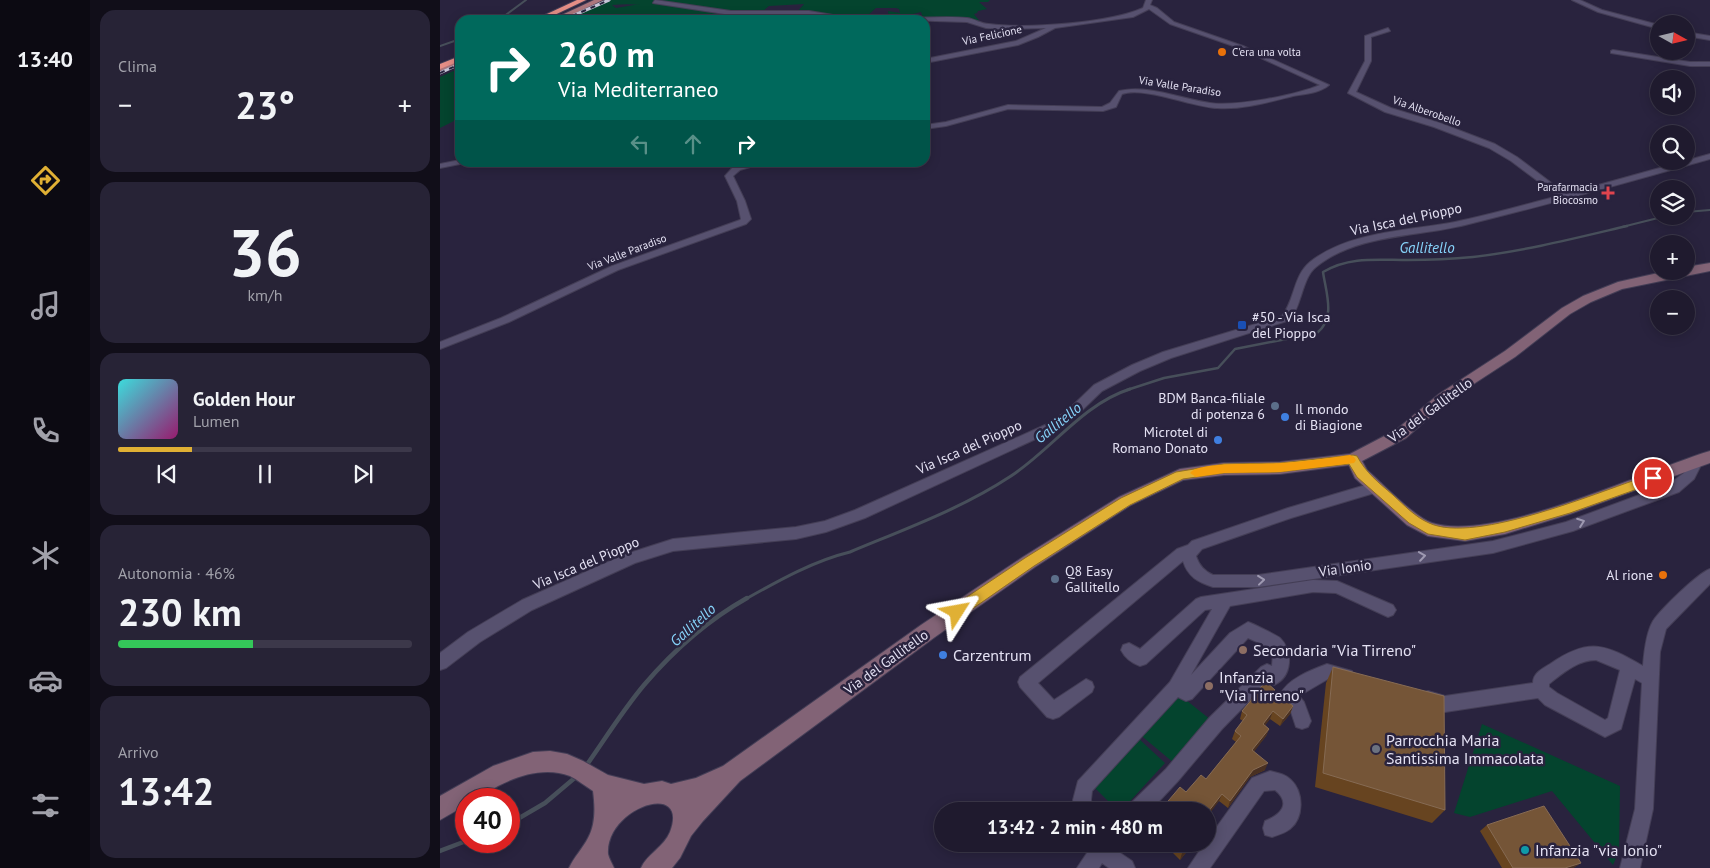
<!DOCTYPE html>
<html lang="it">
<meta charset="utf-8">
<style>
body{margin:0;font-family:"PT Sans",sans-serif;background:#272336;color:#f1f3f6;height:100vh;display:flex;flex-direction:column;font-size:19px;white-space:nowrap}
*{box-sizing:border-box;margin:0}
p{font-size:16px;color:#a1a1aa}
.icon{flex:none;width:28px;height:28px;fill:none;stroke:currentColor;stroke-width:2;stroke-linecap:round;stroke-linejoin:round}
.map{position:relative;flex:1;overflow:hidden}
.drawer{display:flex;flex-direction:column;gap:10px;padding:10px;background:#110e19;width:350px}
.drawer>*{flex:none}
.banner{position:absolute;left:15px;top:15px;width:475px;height:152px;border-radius:15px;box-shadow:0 2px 12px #0003,0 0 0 1px #3c384a;background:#00695c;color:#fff;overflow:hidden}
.needle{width:32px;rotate:98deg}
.fabs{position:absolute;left:1210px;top:15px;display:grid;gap:10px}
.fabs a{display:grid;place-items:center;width:45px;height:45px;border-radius:50%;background:#1f1a2e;box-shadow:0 2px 12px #0003,0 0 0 1px #3c384a;font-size:25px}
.speed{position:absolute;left:15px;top:788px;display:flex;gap:10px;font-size:25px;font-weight:700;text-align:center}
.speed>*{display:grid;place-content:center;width:65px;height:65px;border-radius:50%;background:#1f1a2e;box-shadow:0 2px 12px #0003,0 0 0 1px #3c384a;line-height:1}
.speed .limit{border:8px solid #d22;background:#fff;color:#111}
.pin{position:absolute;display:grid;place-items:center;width:42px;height:42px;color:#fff;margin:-21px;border:2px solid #fff;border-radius:50%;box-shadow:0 1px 5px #0007}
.me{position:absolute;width:55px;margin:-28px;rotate:56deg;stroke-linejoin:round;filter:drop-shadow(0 0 4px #0008)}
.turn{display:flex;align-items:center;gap:18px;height:105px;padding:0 20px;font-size:22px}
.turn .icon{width:65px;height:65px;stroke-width:2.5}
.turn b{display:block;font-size:35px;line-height:42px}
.lanes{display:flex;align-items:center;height:48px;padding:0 20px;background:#0003;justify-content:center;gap:25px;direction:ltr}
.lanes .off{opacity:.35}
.big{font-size:38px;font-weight:600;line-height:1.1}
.drawer .widget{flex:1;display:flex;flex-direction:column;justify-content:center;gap:8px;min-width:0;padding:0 18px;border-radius:15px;background:#272336}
.drawer .dial{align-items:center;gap:0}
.dial b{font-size:65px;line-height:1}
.song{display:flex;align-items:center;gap:15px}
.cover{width:60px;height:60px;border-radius:8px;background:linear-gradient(135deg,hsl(180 70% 55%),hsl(320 70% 35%))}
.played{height:5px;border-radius:2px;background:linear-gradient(90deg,#e0b034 25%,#3c384a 25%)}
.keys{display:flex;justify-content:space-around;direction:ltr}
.heat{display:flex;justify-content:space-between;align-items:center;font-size:28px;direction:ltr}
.charge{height:8px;border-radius:4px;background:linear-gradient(90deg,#34c759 46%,#3c384a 0)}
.trip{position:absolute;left:494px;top:802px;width:282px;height:50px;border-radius:25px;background:#1f1a2e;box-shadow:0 2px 12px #0003,0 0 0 1px #3c384a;font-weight:600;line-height:50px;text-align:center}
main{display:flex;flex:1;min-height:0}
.dock{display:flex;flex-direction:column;width:90px;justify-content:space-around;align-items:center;background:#0c0a12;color:#a1a1aa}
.dock .icon{width:35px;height:35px}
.dock .on{color:#e0b034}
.dock b{font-size:22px;color:#f1f3f6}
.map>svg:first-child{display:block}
.green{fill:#04442e}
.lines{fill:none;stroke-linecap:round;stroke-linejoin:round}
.stream-far3{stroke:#474f5a;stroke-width:2}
.stream-far2{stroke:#474f5a;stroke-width:2.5}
.stream-far1{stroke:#474f5a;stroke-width:3}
.stream{stroke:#474f5a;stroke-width:4.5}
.street-casing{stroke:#443e56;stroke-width:2}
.secondary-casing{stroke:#443e56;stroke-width:2}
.primary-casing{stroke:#443e56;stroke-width:2}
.highway-casing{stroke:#443e56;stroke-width:2}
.street{fill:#57516f;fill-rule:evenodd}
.secondary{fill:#826376;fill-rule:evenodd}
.primary{fill:#ac767d;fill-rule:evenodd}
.highway{fill:#e58e86;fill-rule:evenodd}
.rail-casing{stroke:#c8c5d8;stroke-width:3}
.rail{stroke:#29233e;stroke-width:2;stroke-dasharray:5;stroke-linecap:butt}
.wall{fill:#674420}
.shaded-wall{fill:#493022}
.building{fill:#755537;stroke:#866b54}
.oneway{stroke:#9e99b1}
.route{fill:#e0b034;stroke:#927222}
.slow{fill:#f59e0b}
.food-dot{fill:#e8710a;stroke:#29233e;stroke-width:2}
.health-dot{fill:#e0444e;stroke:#29233e;stroke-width:2}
.transit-dot{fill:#1a4fb4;stroke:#29233e;stroke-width:2}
.service-dot{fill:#5c6f8a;stroke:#29233e;stroke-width:2}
.shop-dot{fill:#3f7fe0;stroke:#29233e;stroke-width:2}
.education-dot{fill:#8d6e63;stroke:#29233e;stroke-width:2}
.worship-dot{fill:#6b7280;stroke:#29233e;stroke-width:2}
.culture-dot{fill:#0f9aa8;stroke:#29233e;stroke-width:2}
.labels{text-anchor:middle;stroke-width:5;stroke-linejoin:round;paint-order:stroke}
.far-street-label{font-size:11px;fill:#e4e1f3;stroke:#29233e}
.far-poi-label{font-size:11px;fill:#e4e1f3;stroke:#29233e;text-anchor:start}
.street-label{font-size:14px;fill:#e4e1f3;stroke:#29233e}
.poi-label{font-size:14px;fill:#e4e1f3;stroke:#29233e;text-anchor:start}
.water-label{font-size:15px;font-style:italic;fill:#86d2f9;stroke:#29233e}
.near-poi-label{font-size:16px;fill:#e4e1f3;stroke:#29233e;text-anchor:start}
</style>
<main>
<nav class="dock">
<b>13:40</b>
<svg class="icon on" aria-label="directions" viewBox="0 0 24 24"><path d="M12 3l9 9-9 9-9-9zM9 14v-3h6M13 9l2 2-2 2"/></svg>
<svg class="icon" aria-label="music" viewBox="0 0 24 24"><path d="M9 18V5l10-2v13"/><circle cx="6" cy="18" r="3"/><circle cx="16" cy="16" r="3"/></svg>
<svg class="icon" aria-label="phone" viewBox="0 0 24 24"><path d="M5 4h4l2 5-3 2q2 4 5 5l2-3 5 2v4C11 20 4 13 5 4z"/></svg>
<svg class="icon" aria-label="climate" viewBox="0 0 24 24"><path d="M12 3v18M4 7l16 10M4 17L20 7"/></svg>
<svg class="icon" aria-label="car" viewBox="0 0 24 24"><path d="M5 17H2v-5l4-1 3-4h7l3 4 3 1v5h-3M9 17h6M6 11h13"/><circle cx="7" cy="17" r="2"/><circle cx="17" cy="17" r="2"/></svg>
<svg class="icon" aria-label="filters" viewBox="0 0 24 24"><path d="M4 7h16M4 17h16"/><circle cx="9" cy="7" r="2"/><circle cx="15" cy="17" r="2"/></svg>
</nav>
<section class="drawer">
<div class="widget"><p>Clima</p>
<div class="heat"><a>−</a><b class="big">23°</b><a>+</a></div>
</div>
<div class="widget dial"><b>36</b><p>km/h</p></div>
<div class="widget">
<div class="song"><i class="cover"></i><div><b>Golden Hour</b><p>Lumen</p></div></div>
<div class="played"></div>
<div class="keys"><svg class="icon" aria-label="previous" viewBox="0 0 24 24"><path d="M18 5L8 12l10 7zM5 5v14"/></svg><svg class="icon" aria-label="pause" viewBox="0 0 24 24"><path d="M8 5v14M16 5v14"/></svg><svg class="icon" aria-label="next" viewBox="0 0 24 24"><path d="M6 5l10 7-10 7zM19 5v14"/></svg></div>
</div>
<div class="widget"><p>Autonomia · 46%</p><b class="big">230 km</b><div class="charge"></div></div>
<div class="widget"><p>Arrivo</p><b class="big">13:42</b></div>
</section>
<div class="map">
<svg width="1270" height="868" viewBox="0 0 1270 868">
<rect width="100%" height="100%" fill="#29233e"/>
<!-- green -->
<g class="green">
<path d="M171,0H550L548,2H539L547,9L538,11L537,13L534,14L541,23L483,18L481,12L465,16L469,20L449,19L448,11L460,13L459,9L456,8H436L425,18H404L358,11L364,4L329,6L323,11H333C284,23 221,0 172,5L176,8L212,2L285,13L259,15L269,18L266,19L126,20Z"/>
<polygon points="20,68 20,118 0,128 0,77"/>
<polygon points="736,692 771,720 734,763 698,733"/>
<polygon points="1042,724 1180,786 1179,851 1173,865 1112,791 1030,817 1014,813"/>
<polygon points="698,738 725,763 681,811 678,811 653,786"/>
</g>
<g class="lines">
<!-- stream-far3 -->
<g class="stream-far3">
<polyline points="59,20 86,0"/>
<polyline points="0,46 20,39"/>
<polyline points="1246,212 1270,210"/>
<polyline points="1182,227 1226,216"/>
</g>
<!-- stream-far2 -->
<path class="stream-far2" d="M687,390L724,378L778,368L795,349L877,333C896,318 886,293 883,272C910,256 938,260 968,260C990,260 1012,259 1033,257C1085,251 1136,238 1187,226"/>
<!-- stream-far1 -->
<path class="stream-far1" d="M304,600C338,581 373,561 410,552C465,529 521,509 571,476C612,449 643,404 690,389"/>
<!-- stream -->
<g class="stream">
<path d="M146,766C165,739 183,710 204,685C233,651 268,620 307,598"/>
<polyline points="69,824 105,803 137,776"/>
<polyline points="0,851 26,841"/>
</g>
<defs>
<g id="street">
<polygon points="215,0 291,11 369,11 405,17 448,18 451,20 400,20 369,15 291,15 213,3"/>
<path d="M706,0H712L710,5L717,8L734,22L803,46L889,85C880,93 865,94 853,96C829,102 802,110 777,108C752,107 704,86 682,94L676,107L663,111L568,109L506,126L485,129V125L506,122L568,105L662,107L670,103L679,91C708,84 741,99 770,103C795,107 857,95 880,85L799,48L730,24L709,9L693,17L615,28L598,37L578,45L485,63V59L576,41L606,28L559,29L546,28L527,22L463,20L466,18C486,18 508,16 527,18C535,19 541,24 549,24C586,29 670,23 703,8Z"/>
<polygon points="1132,0 1140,0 1162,10 1219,25 1219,29 1158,12"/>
<path d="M948,28L950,31L931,37V61L916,92L951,108L1000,123L1055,144L1077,157L1126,194L1270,154V159C1189,182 1107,205 1025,225C977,237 916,234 876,267C862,278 862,305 850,320L731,358L700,371L662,391L635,417L613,431L425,518L386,532L356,539L233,551L195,563L92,610L40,642L6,668L0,670V653L28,632L82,600L186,554L233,539L356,527L385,521L415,510L605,425L627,411L654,385L692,365L723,352L842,316C855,300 853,276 870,262C909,231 968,231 1015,222C1049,215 1084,205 1118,196L1071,161L1049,148L994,127L945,112L910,94L908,93L925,61V36Z"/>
<polygon points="1246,32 1270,36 1270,40 1246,36"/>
<polygon points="1173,50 1250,62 1270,62 1270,66 1250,66 1171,53 1171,51"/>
<polygon points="20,160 20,162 30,162 0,168 0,164"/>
<polygon points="310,162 327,162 300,170 293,176 305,201 311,219 306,224 178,270 69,322 0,349 0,342 61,318 172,266 300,220 301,219 297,201 285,176 294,166"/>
<path d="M1256,458L1261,460L1262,463L1254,479L1239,492L1133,531L1053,553L818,587H773C758,582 748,577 743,561L598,683L614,700L646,679L652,682L654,687L652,692L619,717L613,719L607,717L580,687L578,682L580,677L737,549L748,545L752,541L848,508L936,482L941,483L943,487L941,491L851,518L762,549L756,556C759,565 764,571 773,575H818L1053,541L1126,522L1229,484L1244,473L1251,460Z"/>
<path d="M1270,569V584L1226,629L1220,652L1213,809L1200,868H1180L1195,809L1202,683L1195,679L1181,729L1165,737L1105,705L1098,698L1005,712L982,705L980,699L982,693L988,691L1005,696L1093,683C1093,673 1102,669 1110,664C1149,637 1165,644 1203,666C1204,653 1206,633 1213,621C1221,609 1258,573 1270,569ZM1156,660L1180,670L1168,718L1165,720L1117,693L1109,687V684C1123,673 1138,660 1156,660Z"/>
<path d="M873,580L897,581L953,605L956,610L953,615L948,617L896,593L873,592L790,606L751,675L790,633L808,622C812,623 838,636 840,638C853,650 853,677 834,685L828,682L782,729L738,781L710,811H688L690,804L726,769L770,717L821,667L827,664L832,666L833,653L828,647L808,638L752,699L746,701L738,697L652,791L651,800L653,811H635L633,800L638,781L730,682L772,609L765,610L706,664L700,666C692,663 685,658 681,650L683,645L689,643L700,649L756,599L761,597Z"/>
<path d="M887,664L912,671L914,676L912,681L906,684L888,679L859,696L864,702L871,721L868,727L862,729L856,727L851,712L840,695C847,679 871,670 887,664Z"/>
<path d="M830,771C838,773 845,774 851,780C864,792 864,818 850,829C845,833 838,835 832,837L825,835L823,828L825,821C840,815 852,804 835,790L824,791L770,868H748L764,844H768V839L812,778Z"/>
<polygon points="653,844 667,844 692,861 695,868 669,868 662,863 659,868 637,868"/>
</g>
<path id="secondary" d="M1270,263V271L1182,289L1151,302L1130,314L1075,357L1009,400L966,438L922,461L927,470C942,483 974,517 992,523C1055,543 1204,471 1270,451V463L1130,514L1065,534L1025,541L988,536L967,525L915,478L909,465L840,474L784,475L743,480L691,505L595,567L495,637L300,781L263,821L251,836L240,858L232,868H201C207,854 224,847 230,832C250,779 165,808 168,854C169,859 172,863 174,868H129C134,857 143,848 148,838C156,824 155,806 153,791C145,786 138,780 130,776C106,767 79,775 58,786C47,792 39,799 26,799V805L0,820V796L53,766L93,752L110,751L127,754L143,761L168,775L204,784L222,781L231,784L256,778L283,766L481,625L583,557L679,497L740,469L784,463L840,462L910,454L956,430L999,394L1065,351L1122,308L1143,296L1178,282L1227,271H1246V267Z"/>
<g id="primary">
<polygon points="154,0 163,0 121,20 111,20"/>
<polygon points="20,59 20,64 0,71 0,66"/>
</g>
<g id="highway">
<polygon points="137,0 146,0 104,20 94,20"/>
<polygon points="20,56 20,61 0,69 0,64"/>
</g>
</defs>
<!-- street casing -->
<use href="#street" class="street-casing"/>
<!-- secondary casing -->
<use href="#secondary" class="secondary-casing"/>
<!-- primary casing -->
<use href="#primary" class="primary-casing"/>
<!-- highway casing -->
<use href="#highway" class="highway-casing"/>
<!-- street -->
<use href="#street" class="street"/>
<!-- secondary -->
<use href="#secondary" class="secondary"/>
<!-- primary -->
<use href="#primary" class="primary"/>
<!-- highway -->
<use href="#highway" class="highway"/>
<defs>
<g id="rail">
<polyline points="123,20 169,0"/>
<polyline points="0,73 20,64"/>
</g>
</defs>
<!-- rail casing -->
<use href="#rail" class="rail-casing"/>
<!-- rail -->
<use href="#rail" class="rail"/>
</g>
<!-- wall -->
<g class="wall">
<polygon points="893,667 1005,810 992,823 875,787 886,683"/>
<polygon points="835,692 853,706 850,714 840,726 830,719 825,725 829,729 826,736 814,751 825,770 810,777 788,808 779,801 768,811 709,811 723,807 766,779 796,742 792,739 795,731 803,721 800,719 802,711 810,702 812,696"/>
<polygon points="1047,825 1141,863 1133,868 1062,868 1040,831"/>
<polygon points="724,844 753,844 740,860"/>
</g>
<!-- shaded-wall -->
<g class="shaded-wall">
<polygon points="853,706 850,714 840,726 843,719"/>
<polygon points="833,711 830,719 820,731 823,724"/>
<polygon points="829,729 826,736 810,757 812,750"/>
<polygon points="828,763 825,770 810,777 788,808 790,801 813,770"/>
<polygon points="782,794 779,801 768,816 768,812"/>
<polygon points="750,844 753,844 740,860 742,853"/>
<polygon points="1141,863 1133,868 1125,868"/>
</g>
<!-- building -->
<g class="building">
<polygon points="893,667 1004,696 1005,810 883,773"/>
<polygon points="826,682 835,690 834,691 853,706 843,719 833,711 823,724 829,729 812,750 828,763 813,770 790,801 782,794 768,812 768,811 709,811 717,801 723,807 740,787 746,792 761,775 766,779 801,736 795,731 807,715 802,711 814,697 812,696"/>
<polygon points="1104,806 1141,863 1125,868 1073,868 1047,825"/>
<polygon points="732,844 750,844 742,853"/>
</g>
<!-- one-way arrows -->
<defs><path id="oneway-chevron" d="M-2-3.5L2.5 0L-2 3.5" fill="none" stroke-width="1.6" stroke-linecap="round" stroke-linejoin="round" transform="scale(1.25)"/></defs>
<g class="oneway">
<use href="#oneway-chevron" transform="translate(1141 522) rotate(-20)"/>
<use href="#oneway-chevron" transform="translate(982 556) rotate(-8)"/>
<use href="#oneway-chevron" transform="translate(821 580) rotate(-6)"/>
</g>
<!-- route -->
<path class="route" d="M913,455L917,456C926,473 939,483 953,495C964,505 975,517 989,523C1036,545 1162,490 1213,474L1219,478L1217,482L1130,513L1065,532L1025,540L988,534L969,523L917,477L909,464L840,472L784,473L743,479L690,505L594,566L522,616L517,618L512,616L510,612L512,607L585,558L681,498L736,472L784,464L840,463Z"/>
<!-- slow -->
<path class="slow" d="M910,455L914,457L916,460L914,463L840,472L784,473L756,477L750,473C758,461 825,465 841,463C864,462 887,458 910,455Z"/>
<!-- markers -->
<g class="food-dot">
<circle cx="782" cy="52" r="5"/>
<circle cx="1223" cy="575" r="5"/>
</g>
<path class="health-dot" d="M1165.5 185.5h5v5h5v5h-5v5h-5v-5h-5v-5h5z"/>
<rect class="transit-dot" x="797" y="320" width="10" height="10" rx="2.5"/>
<g class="service-dot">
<circle cx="835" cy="406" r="5"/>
<circle cx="615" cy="579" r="5"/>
</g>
<g class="shop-dot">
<circle cx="845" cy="417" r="5"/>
<circle cx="778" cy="440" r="5"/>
<circle cx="503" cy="655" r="5"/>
</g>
<g class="education-dot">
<circle cx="803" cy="650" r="5"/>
<circle cx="769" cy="686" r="5"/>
</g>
<circle class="worship-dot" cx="936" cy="749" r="5"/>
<circle class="culture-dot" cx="1085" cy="850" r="5"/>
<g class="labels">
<!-- far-street labels -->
<g class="far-street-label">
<text transform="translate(552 35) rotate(-12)" y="4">Via Felicione</text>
<text transform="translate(740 86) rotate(9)" y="4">Via Valle Paradiso</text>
<text transform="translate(987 111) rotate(19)" y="4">Via Alberobello</text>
<text transform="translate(187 252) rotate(-21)" y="4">Via Valle Paradiso</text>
</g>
<!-- far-poi labels -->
<g class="far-poi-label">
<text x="792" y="56">C'era una volta</text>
<text x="1158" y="191" text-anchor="end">Parafarmacia<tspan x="1158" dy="13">Biocosmo</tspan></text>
</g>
<!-- street labels -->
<g class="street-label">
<text transform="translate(966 219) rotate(-12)" y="5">Via Isca del Pioppo</text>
<text transform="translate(990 410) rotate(-36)" y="5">Via del Gallitello</text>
<text transform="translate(529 447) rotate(-24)" y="5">Via Isca del Pioppo</text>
<text transform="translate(146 563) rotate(-23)" y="5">Via Isca del Pioppo</text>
<text transform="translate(905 568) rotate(-8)" y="5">Via Ionio</text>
<text transform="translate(446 662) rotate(-36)" y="5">Via del Gallitello</text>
</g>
<!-- poi labels -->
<g class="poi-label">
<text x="812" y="322">#50 - Via Isca<tspan x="812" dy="16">del Pioppo</tspan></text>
<text x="825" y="403" text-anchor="end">BDM Banca-filiale<tspan x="825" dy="16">di potenza 6</tspan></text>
<text x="855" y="414">Il mondo<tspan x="855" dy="16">di Biagione</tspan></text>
<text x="768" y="437" text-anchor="end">Microtel di<tspan x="768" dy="16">Romano Donato</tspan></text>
<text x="625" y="576">Q8 Easy<tspan x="625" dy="16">Gallitello</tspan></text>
<text x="1213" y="580" text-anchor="end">Al rione</text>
</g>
<!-- water labels -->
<g class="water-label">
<text x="987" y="253">Gallitello</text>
<text transform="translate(618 423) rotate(-39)" y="5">Gallitello</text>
<text transform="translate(253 625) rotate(-42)" y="5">Gallitello</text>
</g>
<!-- near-poi labels -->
<g class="near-poi-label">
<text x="813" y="656">Secondaria "Via Tirreno"</text>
<text x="513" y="661">Carzentrum</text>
<text x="779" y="683">Infanzia<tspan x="779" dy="18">"Via Tirreno"</tspan></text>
<text x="946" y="746">Parrocchia Maria<tspan x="946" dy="18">Santissima Immacolata</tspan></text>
<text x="1095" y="856">Infanzia "via Ionio"</text>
</g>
</g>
</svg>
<div class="fabs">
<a><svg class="needle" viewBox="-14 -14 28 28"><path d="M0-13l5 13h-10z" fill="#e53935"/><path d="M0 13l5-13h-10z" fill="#a1a1aa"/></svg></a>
<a><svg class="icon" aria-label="sound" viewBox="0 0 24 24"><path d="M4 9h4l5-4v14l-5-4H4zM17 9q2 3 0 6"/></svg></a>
<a><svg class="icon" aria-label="search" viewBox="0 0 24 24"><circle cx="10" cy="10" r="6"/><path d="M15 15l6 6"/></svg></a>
<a><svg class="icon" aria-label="layers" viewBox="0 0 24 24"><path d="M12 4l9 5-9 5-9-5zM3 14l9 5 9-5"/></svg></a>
<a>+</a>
<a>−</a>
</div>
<div class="speed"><div class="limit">40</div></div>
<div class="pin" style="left:1213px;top:478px;background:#d93025"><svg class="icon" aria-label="arrive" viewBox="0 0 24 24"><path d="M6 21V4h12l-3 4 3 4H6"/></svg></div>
<svg class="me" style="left:517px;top:612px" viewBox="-20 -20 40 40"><path d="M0-17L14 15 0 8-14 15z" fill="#e0b034" stroke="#fff" stroke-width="4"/></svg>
<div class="trip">13:42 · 2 min · 480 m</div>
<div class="banner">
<div class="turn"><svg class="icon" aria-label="right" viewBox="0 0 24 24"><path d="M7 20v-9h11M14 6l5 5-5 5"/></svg><div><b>260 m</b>Via Mediterraneo</div></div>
<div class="lanes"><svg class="icon off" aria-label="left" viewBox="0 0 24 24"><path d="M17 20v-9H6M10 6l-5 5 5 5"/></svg><svg class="icon off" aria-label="ahead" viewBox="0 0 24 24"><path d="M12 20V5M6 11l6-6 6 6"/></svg><svg class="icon" aria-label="right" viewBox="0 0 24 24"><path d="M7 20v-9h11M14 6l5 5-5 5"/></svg></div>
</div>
</div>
</main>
